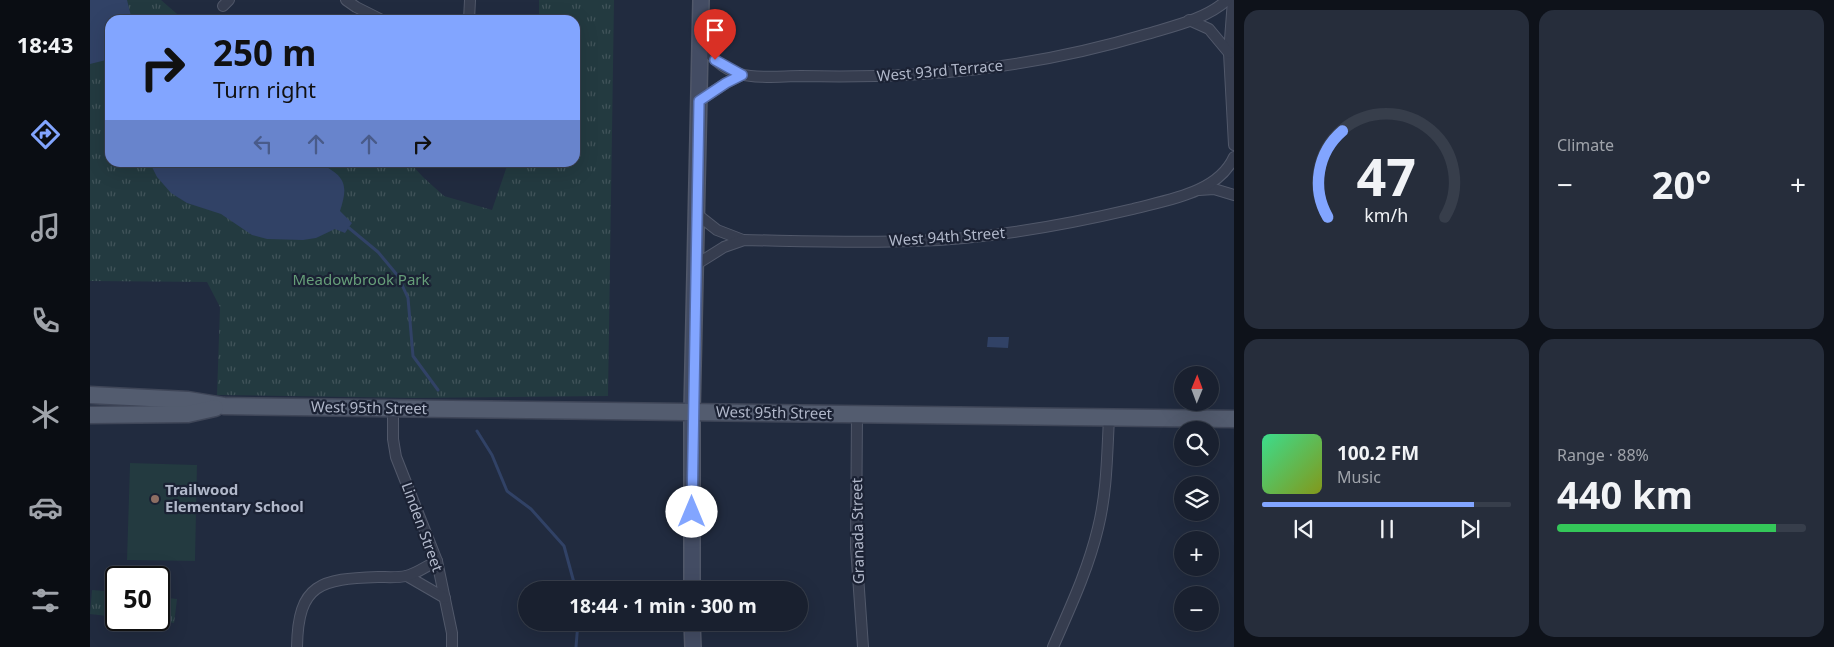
<!DOCTYPE html>
<meta charset="utf-8">
<style>
body{margin:0;font-family:"Noto Sans",sans-serif;background:#262d3b;color:#f1f3f6;height:100vh;display:flex;flex-direction:column;font-size:19px;white-space:nowrap}
*{box-sizing:border-box;margin:0}
p{font-size:16px;color:#9fa3aa}
.icon{flex:none;width:28px;height:28px;fill:none;stroke:currentColor;stroke-width:2;stroke-linecap:round;stroke-linejoin:round}
.map{position:relative;flex:1;overflow:hidden}
.panel{display:flex;flex-direction:column;gap:10px;padding:10px;background:#0e121a;width:600px}
.panel>*{flex:none}
.guide{position:absolute;left:15px;top:15px;width:475px;height:152px;border-radius:15px;box-shadow:0 5px 20px #0002,0 0 0 1px #373e4b;background:#82a5ff;color:#111;overflow:hidden}
.needle{width:32px;rotate:1deg}
.tools{position:absolute;left:1084px;top:366px;display:grid;gap:10px}
.tools a{display:grid;place-items:center;width:45px;height:45px;border-radius:50%;background:#19202f;box-shadow:0 5px 20px #0002,0 0 0 1px #373e4b;font-size:25px}
.speed{position:absolute;left:15px;top:566px;display:flex;gap:10px;font-size:25px;font-weight:700;text-align:center}
.speed>*{display:grid;place-content:center;width:65px;height:65px;border-radius:50%;background:#19202f;box-shadow:0 5px 20px #0002,0 0 0 1px #373e4b;line-height:1}
.speed .limit{border:2px solid #111;border-radius:8px;background:#fff;color:#111}
.pin{position:absolute;display:grid;place-items:center;width:42px;height:42px;color:#fff;margin:-51px -21px;border-radius:50% 50% 50% 0;rotate:-45deg;box-shadow:0 0 5px #0007}
.pin .icon{rotate:45deg}
.me{position:absolute;width:55px;margin:-28px;rotate:0deg;stroke-linejoin:round;filter:drop-shadow(0 0 4px #0008)}
.turn{display:flex;align-items:center;gap:18px;height:105px;padding:0 25px;font-size:22px}
.turn .icon{width:65px;height:65px;stroke-width:2.5}
.turn b{display:block;font-size:35px;line-height:42px}
.lanes{display:flex;align-items:center;height:48px;padding:0 25px;background:#0003;justify-content:center;gap:25px;direction:ltr}
.lanes .off{opacity:.35}
.big{font-size:38px;font-weight:700;line-height:1.1}
.panel .tile{flex:1;display:flex;flex-direction:column;justify-content:center;gap:8px;min-width:0;padding:0 18px;border-radius:15px;background:#262d3b}
.panel .dial{align-items:center;gap:0}
.dial svg{height:130px;overflow:visible;fill:none;stroke:#373e4b;stroke-width:7;stroke-linecap:round;text-anchor:middle}
.dial text{fill:#f1f3f6;stroke:none}
.song{display:flex;align-items:center;gap:15px}
.cover{width:60px;height:60px;border-radius:8px;background:linear-gradient(135deg,hsl(150 70% 55%),hsl(70 70% 35%))}
.played{height:5px;border-radius:2px;background:linear-gradient(90deg,#82a5ff 85%,#373e4b 85%)}
.keys{display:flex;justify-content:space-around;direction:ltr}
.heat{display:flex;justify-content:space-between;align-items:center;font-size:28px;direction:ltr}
.charge{height:8px;border-radius:4px;background:linear-gradient(90deg,#34c759 88%,#373e4b 0)}
.panel .tiles{flex:1;display:grid;gap:10px;grid-template-columns:repeat(2,1fr)}
.trip{position:absolute;left:428px;top:581px;width:290px;height:50px;border-radius:25px;background:#19202f;box-shadow:0 5px 20px #0002,0 0 0 1px #373e4b;font-weight:700;line-height:50px;text-align:center}
main{display:flex;flex:1;min-height:0}
.tab-bar{display:flex;flex-direction:column;width:90px;justify-content:space-around;align-items:center;background:#0a0d13;color:#9fa3aa}
.tab-bar .icon{width:35px;height:35px}
.tab-bar .on{color:#82a5ff}
.tab-bar b{font-size:22px;color:#f1f3f6}
.map>svg:first-child{display:block}
.park{fill:url(#park-tufts)}
.garden{fill:#233a40}
.water{fill:#314266}
.lines{fill:none;stroke-linecap:round;stroke-linejoin:round}
.stream{stroke:#314266;stroke-width:3}
.street-casing{stroke:#51586a;stroke-width:12}
.secondary-casing{stroke:#51586a;stroke-width:18}
.primary-casing{stroke:#3f4658;stroke-width:19}
.street{stroke:#363d4f;stroke-width:10}
.secondary{stroke:#434c63;stroke-width:15}
.primary{stroke:#535c6f;stroke-width:16}
.route-casing{stroke:#546ba6;stroke-width:12}
.route{stroke:#82a5ff;stroke-width:9}
.education-dot{fill:#8d6e63;stroke:#1b2234;stroke-width:2}
.labels{text-anchor:middle;stroke-width:4.5;stroke-linejoin:round;paint-order:stroke}
.street-label{font-size:15px;fill:#b1b8ca;stroke:#1b2234}
.park-label{font-size:15px;fill:#669e79;stroke:#1b2234}
.poi-label{font-size:15px;font-weight:bold;fill:#b1b8ca;stroke:#1b2234;text-anchor:start}
</style>
<main>
<nav class="tab-bar">
<b>18:43</b>
<svg class="icon on" aria-label="directions" viewBox="0 0 24 24"><path d="M12 3l9 9-9 9-9-9zM9 14v-3h6M13 9l2 2-2 2"/></svg>
<svg class="icon" aria-label="music" viewBox="0 0 24 24"><path d="M9 18V5l10-2v13"/><circle cx="6" cy="18" r="3"/><circle cx="16" cy="16" r="3"/></svg>
<svg class="icon" aria-label="phone" viewBox="0 0 24 24"><path d="M5 4h4l2 5-3 2q2 4 5 5l2-3 5 2v4C11 20 4 13 5 4z"/></svg>
<svg class="icon" aria-label="climate" viewBox="0 0 24 24"><path d="M12 3v18M4 7l16 10M4 17L20 7"/></svg>
<svg class="icon" aria-label="car" viewBox="0 0 24 24"><path d="M5 17H2v-5l4-1 3-4h7l3 4 3 1v5h-3M9 17h6M6 11h13"/><circle cx="7" cy="17" r="2"/><circle cx="17" cy="17" r="2"/></svg>
<svg class="icon" aria-label="filters" viewBox="0 0 24 24"><path d="M4 7h16M4 17h16"/><circle cx="9" cy="7" r="2"/><circle cx="15" cy="17" r="2"/></svg>
</nav>
<div class="map">
<svg width="1144" height="647" viewBox="0 0 1144 647">
<defs>
<pattern id="park-tufts" width="24" height="20" patternUnits="userSpaceOnUse" patternTransform="scale(1.25)"><rect width="24" height="20" fill="#233a40"/><path d="M3 7l-1-3M5 7V3M7 7l1-3M15 17l-1-3M17 17v-4M19 17l1-3" fill="none" stroke="#41545a"/></pattern>
</defs>
<rect width="100%" height="100%" fill="#212b3f"/>
<!-- park -->
<g class="park">
<polygon points="0,0 71,0 94,20 20,20 20,162 320,163 334,178 354,196 402,210 418,163 485,162 485,20 449,20 449,0 524,0 518,396 324,398 127,395 130,307 117,282 0,281"/>
<polygon points="2,590 26,592 26,617 0,614"/>
<polygon points="69,597 87,599 84,623 58,620 69,620"/>
</g>
<!-- garden -->
<polygon class="garden" points="40,463 107,465 105,561 37,560"/>
<!-- water -->
<g class="water">
<polygon points="0,0 37,0 42,20 20,20 20,59 0,64"/>
<path d="M60,163H229C255,176 259,184 250,211L262,223L255,233L245,229L226,238L213,240L177,239L162,235L131,214L97,203L81,193L67,177Z"/>
<polygon points="898,337 919,337 918,348 897,347"/>
</g>
<g class="lines">
<!-- stream -->
<g class="stream">
<polyline points="259,228 288,252 308,276 318,298 323,356 348,390"/>
<polyline points="387,431 402,455 417,491 441,509 474,546 486,590"/>
<polyline points="486,647 488,622"/>
</g>
<defs>
<g id="street">
<polyline points="256,0 266,7 292,20"/>
<polyline points="1143,0 1139,53 1144,145"/>
<polyline points="133,6 139,0"/>
<polyline points="379,20 380,0"/>
<polyline points="1099,20 1119,29 1139,53"/>
<path d="M611,41C620,57 632,69 650,74C668,79 692,76 711,76C833,79 940,69 1057,34C1084,26 1116,19 1137,0"/>
<polyline points="609,101 636,83 652,75"/>
<polyline points="1109,190 1124,189 1144,195"/>
<polyline points="608,215 627,230 653,240"/>
<path d="M607,264L634,247L654,240C711,241 768,243 825,241C899,239 971,226 1043,209C1077,200 1128,193 1144,157"/>
<polyline points="303,408 303,439 306,457 347,561 362,633 362,647"/>
<polyline points="767,414 766,547 773,647"/>
<polyline points="317,576 355,598"/>
<path d="M207,647C208,583 231,579 288,577C297,577 307,578 316,576C326,574 338,565 347,561"/>
<path d="M963,647C980,608 998,570 1008,528C1017,492 1017,455 1019,418"/>
</g>
<g id="secondary">
<polyline points="602,590 602,412 611,0"/>
<polyline points="602,622 603,647"/>
</g>
<g id="primary">
<polyline points="0,395 98,400 134,406 1144,419"/>
<polyline points="0,415 98,414 125,408"/>
</g>
</defs>
<!-- street casing -->
<use href="#street" class="street-casing"/>
<!-- secondary casing -->
<use href="#secondary" class="secondary-casing"/>
<!-- primary casing -->
<use href="#primary" class="primary-casing"/>
<!-- street -->
<use href="#street" class="street"/>
<!-- secondary -->
<use href="#secondary" class="secondary"/>
<!-- primary -->
<use href="#primary" class="primary"/>
</g>
<g class="lines">
<defs>
<polyline id="route" points="602,512 609,101 636,83 652,75 625,60"/>
</defs>
<!-- route casing -->
<use href="#route" class="route-casing"/>
<!-- route -->
<use href="#route" class="route"/>
</g>
<!-- markers -->
<circle class="education-dot" cx="65" cy="499" r="5"/>
<g class="labels">
<!-- street labels -->
<g class="street-label">
<text transform="translate(850 71) rotate(-5)" y="5">West 93rd Terrace</text>
<text transform="translate(857 237) rotate(-4)" y="5">West 94th Street</text>
<text transform="translate(279 408) rotate(1)" y="5">West 95th Street</text>
<text transform="translate(684 413) rotate(1)" y="5">West 95th Street</text>
<text transform="translate(332 527) rotate(70)" y="5">Linden Street</text>
<text transform="translate(768 531) rotate(-91)" y="5">Granada Street</text>
</g>
<!-- park labels -->
<g class="park-label">
<text x="271" y="285">Meadowbrook Park</text>
</g>
<!-- poi labels -->
<g class="poi-label">
<text x="75" y="495">Trailwood<tspan x="75" dy="17">Elementary School</tspan></text>
</g>
</g>
</svg>
<div class="tools">
<a><svg class="needle" viewBox="-14 -14 28 28"><path d="M0-13l5 13h-10z" fill="#e53935"/><path d="M0 13l5-13h-10z" fill="#9fa3aa"/></svg></a>
<a><svg class="icon" aria-label="search" viewBox="0 0 24 24"><circle cx="10" cy="10" r="6"/><path d="M15 15l6 6"/></svg></a>
<a><svg class="icon" aria-label="layers" viewBox="0 0 24 24"><path d="M12 4l9 5-9 5-9-5zM3 14l9 5 9-5"/></svg></a>
<a>+</a>
<a>−</a>
</div>
<div class="speed"><div class="limit">50</div></div>
<div class="pin" style="left:625px;top:60px;background:#d93025"><svg class="icon" aria-label="arrive" viewBox="0 0 24 24"><path d="M6 21V4h12l-3 4 3 4H6"/></svg></div>
<svg class="me" style="left:602px;top:512px" viewBox="-20 -20 40 40"><circle r="19" fill="#fff"/><path d="M0-13L10 11 0 6-10 11z" fill="#82a5ff"/></svg>
<div class="trip">18:44 · 1 min · 300 m</div>
<div class="guide">
<div class="turn"><svg class="icon" aria-label="right" viewBox="0 0 24 24"><path d="M7 20v-9h11M14 6l5 5-5 5"/></svg><div><b>250 m</b>Turn right</div></div>
<div class="lanes"><svg class="icon off" aria-label="left" viewBox="0 0 24 24"><path d="M17 20v-9H6M10 6l-5 5 5 5"/></svg><svg class="icon off" aria-label="ahead" viewBox="0 0 24 24"><path d="M12 20V5M6 11l6-6 6 6"/></svg><svg class="icon off" aria-label="ahead" viewBox="0 0 24 24"><path d="M12 20V5M6 11l6-6 6 6"/></svg><svg class="icon" aria-label="right" viewBox="0 0 24 24"><path d="M7 20v-9h11M14 6l5 5-5 5"/></svg></div>
</div>
</div>
<section class="panel">
<div class="tiles">
<div class="tile dial"><svg viewBox="0 0 100 80">
<path d="M14 69A42 42 0 1 1 86 69"/>
<path d="M14 69A42 42 0 0 1 23 16" stroke="#82a5ff"/>
<text x="50" y="56" font-size="32" font-weight="700">47</text>
<text x="50" y="72" font-size="11">km/h</text>
</svg></div>
<div class="tile"><p>Climate</p>
<div class="heat"><a>−</a><b class="big">20°</b><a>+</a></div>
</div>
<div class="tile">
<div class="song"><i class="cover"></i><div><b>100.2 FM</b><p>Music</p></div></div>
<div class="played"></div>
<div class="keys"><svg class="icon" aria-label="previous" viewBox="0 0 24 24"><path d="M18 5L8 12l10 7zM5 5v14"/></svg><svg class="icon" aria-label="pause" viewBox="0 0 24 24"><path d="M8 5v14M16 5v14"/></svg><svg class="icon" aria-label="next" viewBox="0 0 24 24"><path d="M6 5l10 7-10 7zM19 5v14"/></svg></div>
</div>
<div class="tile"><p>Range · 88%</p><b class="big">440 km</b><div class="charge"></div></div>
</div>
</section>
</main>
